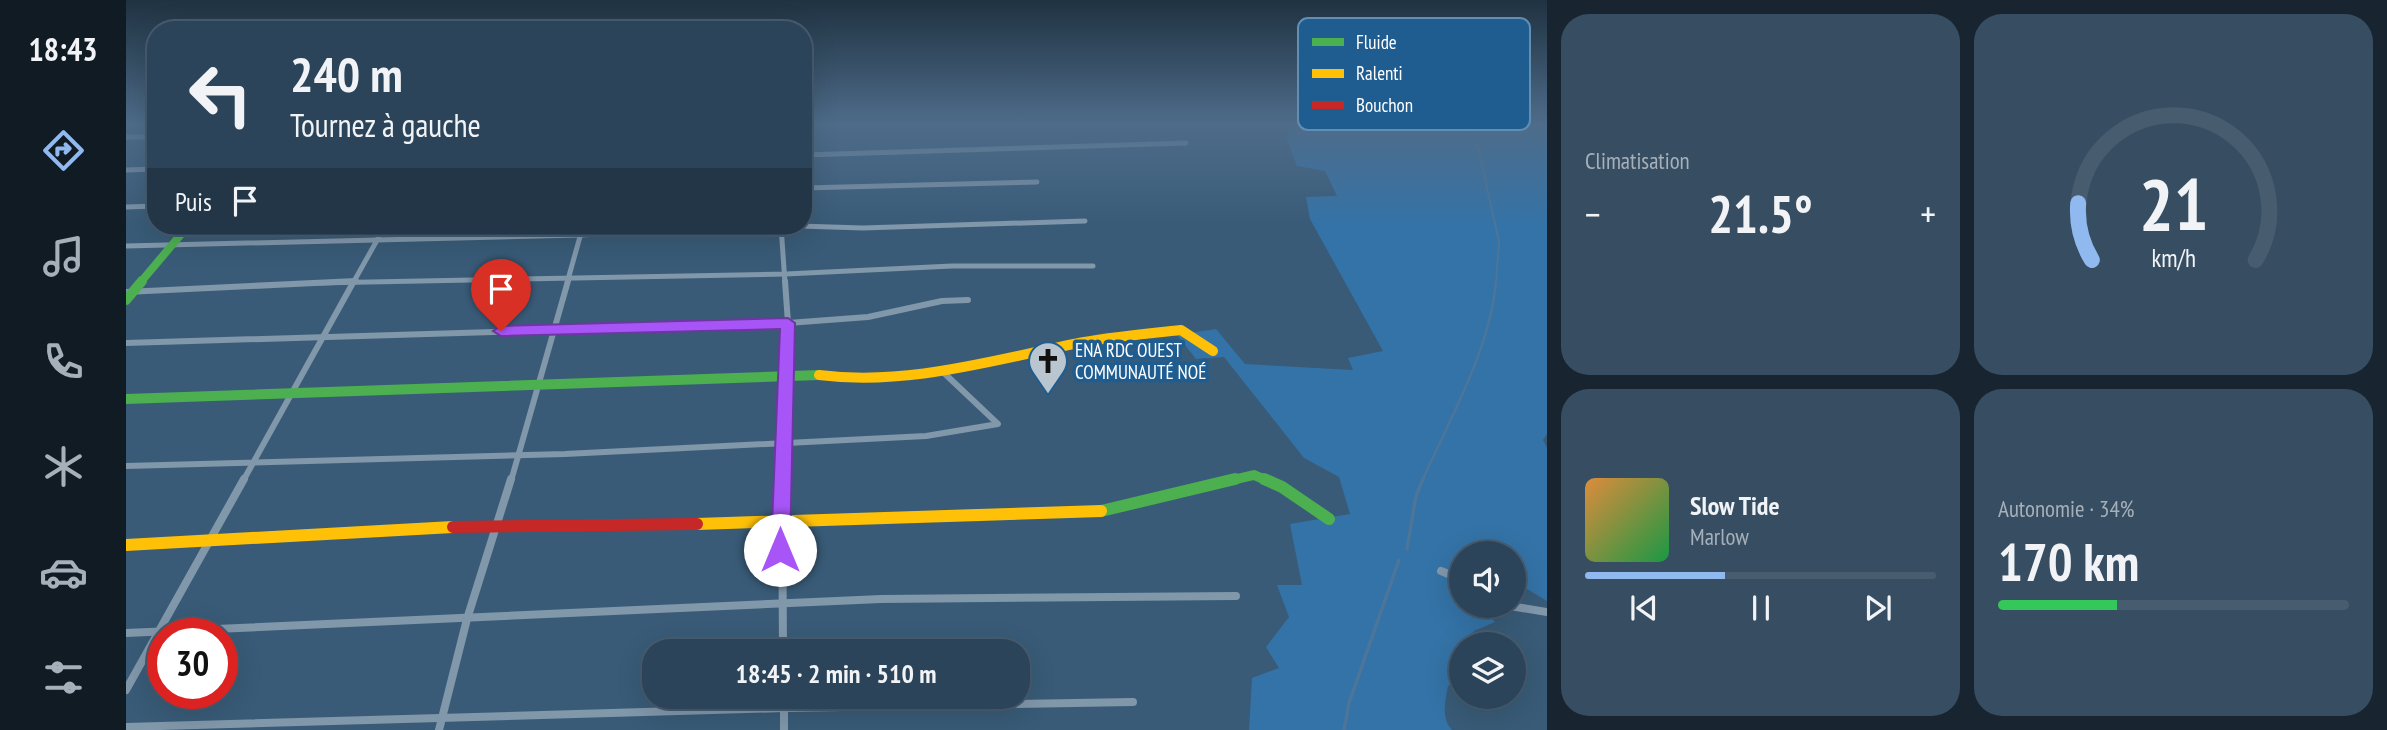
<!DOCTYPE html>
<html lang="fr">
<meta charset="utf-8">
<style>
body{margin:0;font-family:"PT Sans Narrow",sans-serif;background:#374e62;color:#f1f3f6;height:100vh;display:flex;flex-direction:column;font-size:26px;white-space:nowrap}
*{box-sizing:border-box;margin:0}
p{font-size:23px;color:#a6b0ba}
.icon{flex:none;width:38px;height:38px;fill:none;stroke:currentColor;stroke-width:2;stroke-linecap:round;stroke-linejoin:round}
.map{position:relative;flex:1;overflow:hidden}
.side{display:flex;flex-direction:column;gap:14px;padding:14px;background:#182531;width:840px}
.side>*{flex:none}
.guide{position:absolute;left:21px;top:21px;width:665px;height:214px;border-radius:28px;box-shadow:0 7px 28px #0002,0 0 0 2px #475c6f;background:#2b4459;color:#f1f3f6;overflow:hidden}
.buttons{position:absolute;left:1323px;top:541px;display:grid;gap:14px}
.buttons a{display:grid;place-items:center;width:77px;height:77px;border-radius:50%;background:#2b4459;box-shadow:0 7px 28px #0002,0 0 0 2px #475c6f;font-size:35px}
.speed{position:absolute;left:21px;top:618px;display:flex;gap:14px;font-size:35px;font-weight:700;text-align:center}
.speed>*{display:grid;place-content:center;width:91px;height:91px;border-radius:50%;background:#2b4459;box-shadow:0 7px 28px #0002,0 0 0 2px #475c6f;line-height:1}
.speed .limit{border:10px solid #d22;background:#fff;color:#111}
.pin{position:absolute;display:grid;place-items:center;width:60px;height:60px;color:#fff;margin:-72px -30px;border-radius:50% 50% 50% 0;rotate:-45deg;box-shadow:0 0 7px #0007}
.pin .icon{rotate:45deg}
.me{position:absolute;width:77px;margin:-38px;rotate:0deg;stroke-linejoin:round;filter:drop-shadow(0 0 5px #0008)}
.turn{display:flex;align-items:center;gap:24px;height:147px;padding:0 28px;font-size:32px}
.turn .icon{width:91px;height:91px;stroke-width:2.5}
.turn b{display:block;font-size:49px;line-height:60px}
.then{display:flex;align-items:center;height:66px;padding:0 28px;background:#0003;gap:14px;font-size:26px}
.big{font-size:52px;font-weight:700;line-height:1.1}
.side .tile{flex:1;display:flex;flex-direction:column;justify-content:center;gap:10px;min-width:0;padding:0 24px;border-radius:28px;background:#374e62}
.side .dial{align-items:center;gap:0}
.dial svg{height:182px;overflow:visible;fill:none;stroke:#475c6f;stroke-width:7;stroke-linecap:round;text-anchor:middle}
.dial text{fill:#f1f3f6;stroke:none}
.song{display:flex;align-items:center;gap:21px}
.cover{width:84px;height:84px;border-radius:10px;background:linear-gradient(135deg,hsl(30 70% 55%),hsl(140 70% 35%))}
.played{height:7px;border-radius:4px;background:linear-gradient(90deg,#90b9f0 40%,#475c6f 40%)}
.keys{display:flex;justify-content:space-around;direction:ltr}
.heat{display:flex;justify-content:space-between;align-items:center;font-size:38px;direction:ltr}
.charge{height:10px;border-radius:5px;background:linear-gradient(90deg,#34c759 34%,#475c6f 0)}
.side .tiles{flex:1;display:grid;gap:14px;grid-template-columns:repeat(2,1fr)}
.trip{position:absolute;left:516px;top:639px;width:388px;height:70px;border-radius:28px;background:#2b4459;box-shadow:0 7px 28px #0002,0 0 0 2px #475c6f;font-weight:700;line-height:70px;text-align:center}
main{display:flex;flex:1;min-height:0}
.tabs{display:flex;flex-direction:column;width:126px;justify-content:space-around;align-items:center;background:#111b24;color:#a6b0ba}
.tabs .icon{width:49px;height:49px}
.tabs .active{color:#90b9f0}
.tabs b{font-size:32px;color:#f1f3f6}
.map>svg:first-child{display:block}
.green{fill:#3473a7}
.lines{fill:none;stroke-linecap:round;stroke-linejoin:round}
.stream-far2{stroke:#4c759a;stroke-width:2}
.stream-far1{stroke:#4c759a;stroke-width:2.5}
.stream{stroke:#4c759a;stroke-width:3.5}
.street-far2{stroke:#8197aa;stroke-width:5}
.street-far1{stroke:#8197aa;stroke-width:6}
.street{stroke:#8197aa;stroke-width:8}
.fast-far2{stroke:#4caf50;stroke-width:8}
.fast-far1{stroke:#4caf50;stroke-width:10}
.fast{stroke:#4caf50;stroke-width:12}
.slow-far1{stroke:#ffc107;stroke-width:10}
.slow{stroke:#ffc107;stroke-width:12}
.jam{stroke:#c62828;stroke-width:12}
.route{fill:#a855f7;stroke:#6d37a1;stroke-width:2}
.labels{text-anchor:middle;stroke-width:7;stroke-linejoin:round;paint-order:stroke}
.poi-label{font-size:19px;fill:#fff;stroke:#1f5d91;text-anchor:start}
.key{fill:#1f5d91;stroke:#628eb2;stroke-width:2}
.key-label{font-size:19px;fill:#fff}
</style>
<main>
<nav class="tabs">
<b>18:43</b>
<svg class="icon active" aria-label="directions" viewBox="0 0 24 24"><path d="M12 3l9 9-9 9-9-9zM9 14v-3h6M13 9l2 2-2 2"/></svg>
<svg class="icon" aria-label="music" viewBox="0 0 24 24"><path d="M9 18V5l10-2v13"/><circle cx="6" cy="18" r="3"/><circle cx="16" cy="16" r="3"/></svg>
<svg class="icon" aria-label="phone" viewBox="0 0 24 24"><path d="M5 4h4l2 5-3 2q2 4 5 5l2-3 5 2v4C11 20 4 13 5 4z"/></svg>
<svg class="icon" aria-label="climate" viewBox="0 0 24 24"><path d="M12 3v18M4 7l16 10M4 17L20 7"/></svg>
<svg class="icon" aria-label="car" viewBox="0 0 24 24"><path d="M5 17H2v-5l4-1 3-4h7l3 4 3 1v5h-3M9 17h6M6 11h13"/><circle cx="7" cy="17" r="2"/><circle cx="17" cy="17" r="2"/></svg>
<svg class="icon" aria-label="filters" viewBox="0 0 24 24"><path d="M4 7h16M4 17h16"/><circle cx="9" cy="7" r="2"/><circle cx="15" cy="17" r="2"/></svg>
</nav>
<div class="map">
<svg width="1421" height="730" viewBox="0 0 1421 730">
<rect width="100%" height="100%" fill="#395b77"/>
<!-- green -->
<path class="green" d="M1163,124H1421V434L1417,440L1421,448V601L1388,581V553H1335V572L1311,571L1335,582V606H1356L1369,622L1348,631L1340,644H1335V679L1322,686C1319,701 1315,718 1326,730H1123L1126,678L1153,668L1140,647L1163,617L1151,585H1176L1164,524L1224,514L1213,477L1178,458L1098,357L1070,359L1051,335L1090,329L1119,364L1227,370L1222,358L1257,351L1184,219L1180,197L1211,196L1199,171L1171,166L1161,140Z"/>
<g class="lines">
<!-- stream-far2 -->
<polyline class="stream-far2" points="1336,124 1352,147 1373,242 1370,283"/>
<!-- stream-far1 -->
<path class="stream-far1" d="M1296,481C1323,421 1365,347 1370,281"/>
<!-- stream -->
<g class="stream">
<polyline points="1281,549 1290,496 1297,479"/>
<polyline points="1218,730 1223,703 1273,560"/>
</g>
<!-- street-far2 -->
<g class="street-far2">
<polyline points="677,125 696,124"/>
<polyline points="0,137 30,137"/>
<polyline points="677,155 1060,143"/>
<polyline points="0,170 30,169"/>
<polyline points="677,188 911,182"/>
<polyline points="0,207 30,206"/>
<polyline points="655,226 659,283"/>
<polyline points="673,226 737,228 959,221"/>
<polyline points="0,246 454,235 642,226"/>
<polyline points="192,283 660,274 826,266 967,266"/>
<polyline points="227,283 259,226"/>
<polyline points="441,283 457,226"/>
</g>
<!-- street-far1 -->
<g class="street-far1">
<polyline points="0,292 230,281"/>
<polyline points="0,343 662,323 742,317 816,301 842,300"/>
<polyline points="0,466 439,454 800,436 872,424 818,373"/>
<polyline points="117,481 228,281"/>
<polyline points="385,481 442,281"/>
<polyline points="656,481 662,323 659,281"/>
</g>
<!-- street -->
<g class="street">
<polyline points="656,479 657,651"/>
<polyline points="1315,571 1335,579"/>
<polyline points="1384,606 1421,612"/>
<polyline points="0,633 755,599 1110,596"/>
<polyline points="0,690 118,479"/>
<polyline points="658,696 658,730"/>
<polyline points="0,727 658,708 1007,702"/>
<polyline points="313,730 341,619 385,479"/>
</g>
<!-- fast-far2 -->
<polyline class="fast-far2" points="14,283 62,226"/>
<!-- fast-far1 -->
<g class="fast-far1">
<polyline points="0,300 16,281"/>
<polyline points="0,399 693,375"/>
<polyline points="1102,481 1128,475 1142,481"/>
</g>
<!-- fast -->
<g class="fast">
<polyline points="1138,479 1156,487 1203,519"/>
<polyline points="975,511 1109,479"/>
</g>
<!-- slow-far1 -->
<path class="slow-far1" d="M693,375C781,386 863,361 948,344C983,337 1020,334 1055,330L1087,351"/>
<!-- slow -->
<g class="slow">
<polyline points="571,524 975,511"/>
<polyline points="0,545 327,527"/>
</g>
<!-- jam -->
<polyline class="jam" points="327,527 571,524"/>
</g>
<!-- sky -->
<linearGradient id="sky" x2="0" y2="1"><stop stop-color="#1f3241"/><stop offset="0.55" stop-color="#4e6c8a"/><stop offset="1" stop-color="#4e6c8a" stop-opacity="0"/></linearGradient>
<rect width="1421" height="226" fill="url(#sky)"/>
<!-- route -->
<polygon class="route" points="662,318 669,323 664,550 661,556 654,559 648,556 645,550 654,329 375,336 367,331 375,326"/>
<!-- icons -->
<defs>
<symbol id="church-pin" viewBox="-11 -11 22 30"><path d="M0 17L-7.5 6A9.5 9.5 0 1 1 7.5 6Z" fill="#bac6cf" stroke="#1f5d91"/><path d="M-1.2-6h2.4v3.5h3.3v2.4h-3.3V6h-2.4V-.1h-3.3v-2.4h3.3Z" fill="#111"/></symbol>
</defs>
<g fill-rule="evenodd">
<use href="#church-pin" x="900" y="339" width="44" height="60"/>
</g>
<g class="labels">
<!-- poi labels -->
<g class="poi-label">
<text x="949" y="357">ENA RDC OUEST<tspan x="949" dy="22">COMMUNAUTÉ NOÉ</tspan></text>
</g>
</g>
<!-- legend -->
<rect x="1172" y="18" width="232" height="112" rx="10" class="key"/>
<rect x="1186" y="38" width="32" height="8" fill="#4caf50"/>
<rect x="1186" y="69" width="32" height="9" fill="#ffc107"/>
<rect x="1186" y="101" width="32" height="8" fill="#c62828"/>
<g class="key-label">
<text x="1230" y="49">Fluide</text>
<text x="1230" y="80">Ralenti</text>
<text x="1230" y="112">Bouchon</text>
</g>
</svg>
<div class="buttons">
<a><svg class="icon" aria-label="sound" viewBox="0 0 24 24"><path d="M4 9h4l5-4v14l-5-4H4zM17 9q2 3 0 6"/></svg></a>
<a><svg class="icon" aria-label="layers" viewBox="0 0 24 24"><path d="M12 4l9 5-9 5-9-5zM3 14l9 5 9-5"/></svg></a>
</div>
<div class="speed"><div class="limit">30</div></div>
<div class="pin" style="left:375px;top:331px;background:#d93025"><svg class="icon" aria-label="arrive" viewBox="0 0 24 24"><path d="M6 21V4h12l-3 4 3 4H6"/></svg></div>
<svg class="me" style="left:654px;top:550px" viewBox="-20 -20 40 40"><circle r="19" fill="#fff"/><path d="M0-13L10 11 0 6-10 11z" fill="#a855f7"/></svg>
<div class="trip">18:45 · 2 min · 510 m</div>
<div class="guide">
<div class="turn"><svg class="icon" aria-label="left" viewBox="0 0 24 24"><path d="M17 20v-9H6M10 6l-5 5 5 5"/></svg><div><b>240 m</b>Tournez à gauche</div></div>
<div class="then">Puis<svg class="icon" aria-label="arrive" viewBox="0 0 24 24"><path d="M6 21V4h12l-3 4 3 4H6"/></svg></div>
</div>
</div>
<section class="side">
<div class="tiles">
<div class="tile"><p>Climatisation</p>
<div class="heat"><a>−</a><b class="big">21.5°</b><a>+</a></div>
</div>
<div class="tile dial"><svg viewBox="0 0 100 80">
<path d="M14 69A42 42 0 1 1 86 69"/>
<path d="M14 69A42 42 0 0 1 8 44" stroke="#90b9f0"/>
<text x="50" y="56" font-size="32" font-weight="700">21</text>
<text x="50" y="72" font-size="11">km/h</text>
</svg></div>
<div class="tile">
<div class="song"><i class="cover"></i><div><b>Slow Tide</b><p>Marlow</p></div></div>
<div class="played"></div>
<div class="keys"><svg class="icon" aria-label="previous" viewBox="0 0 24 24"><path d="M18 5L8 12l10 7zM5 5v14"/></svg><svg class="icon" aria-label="pause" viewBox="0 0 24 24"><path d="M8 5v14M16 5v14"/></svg><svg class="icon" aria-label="next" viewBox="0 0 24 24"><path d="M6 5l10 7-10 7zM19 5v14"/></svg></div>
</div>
<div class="tile"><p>Autonomie · 34%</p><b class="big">170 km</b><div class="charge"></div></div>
</div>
</section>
</main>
